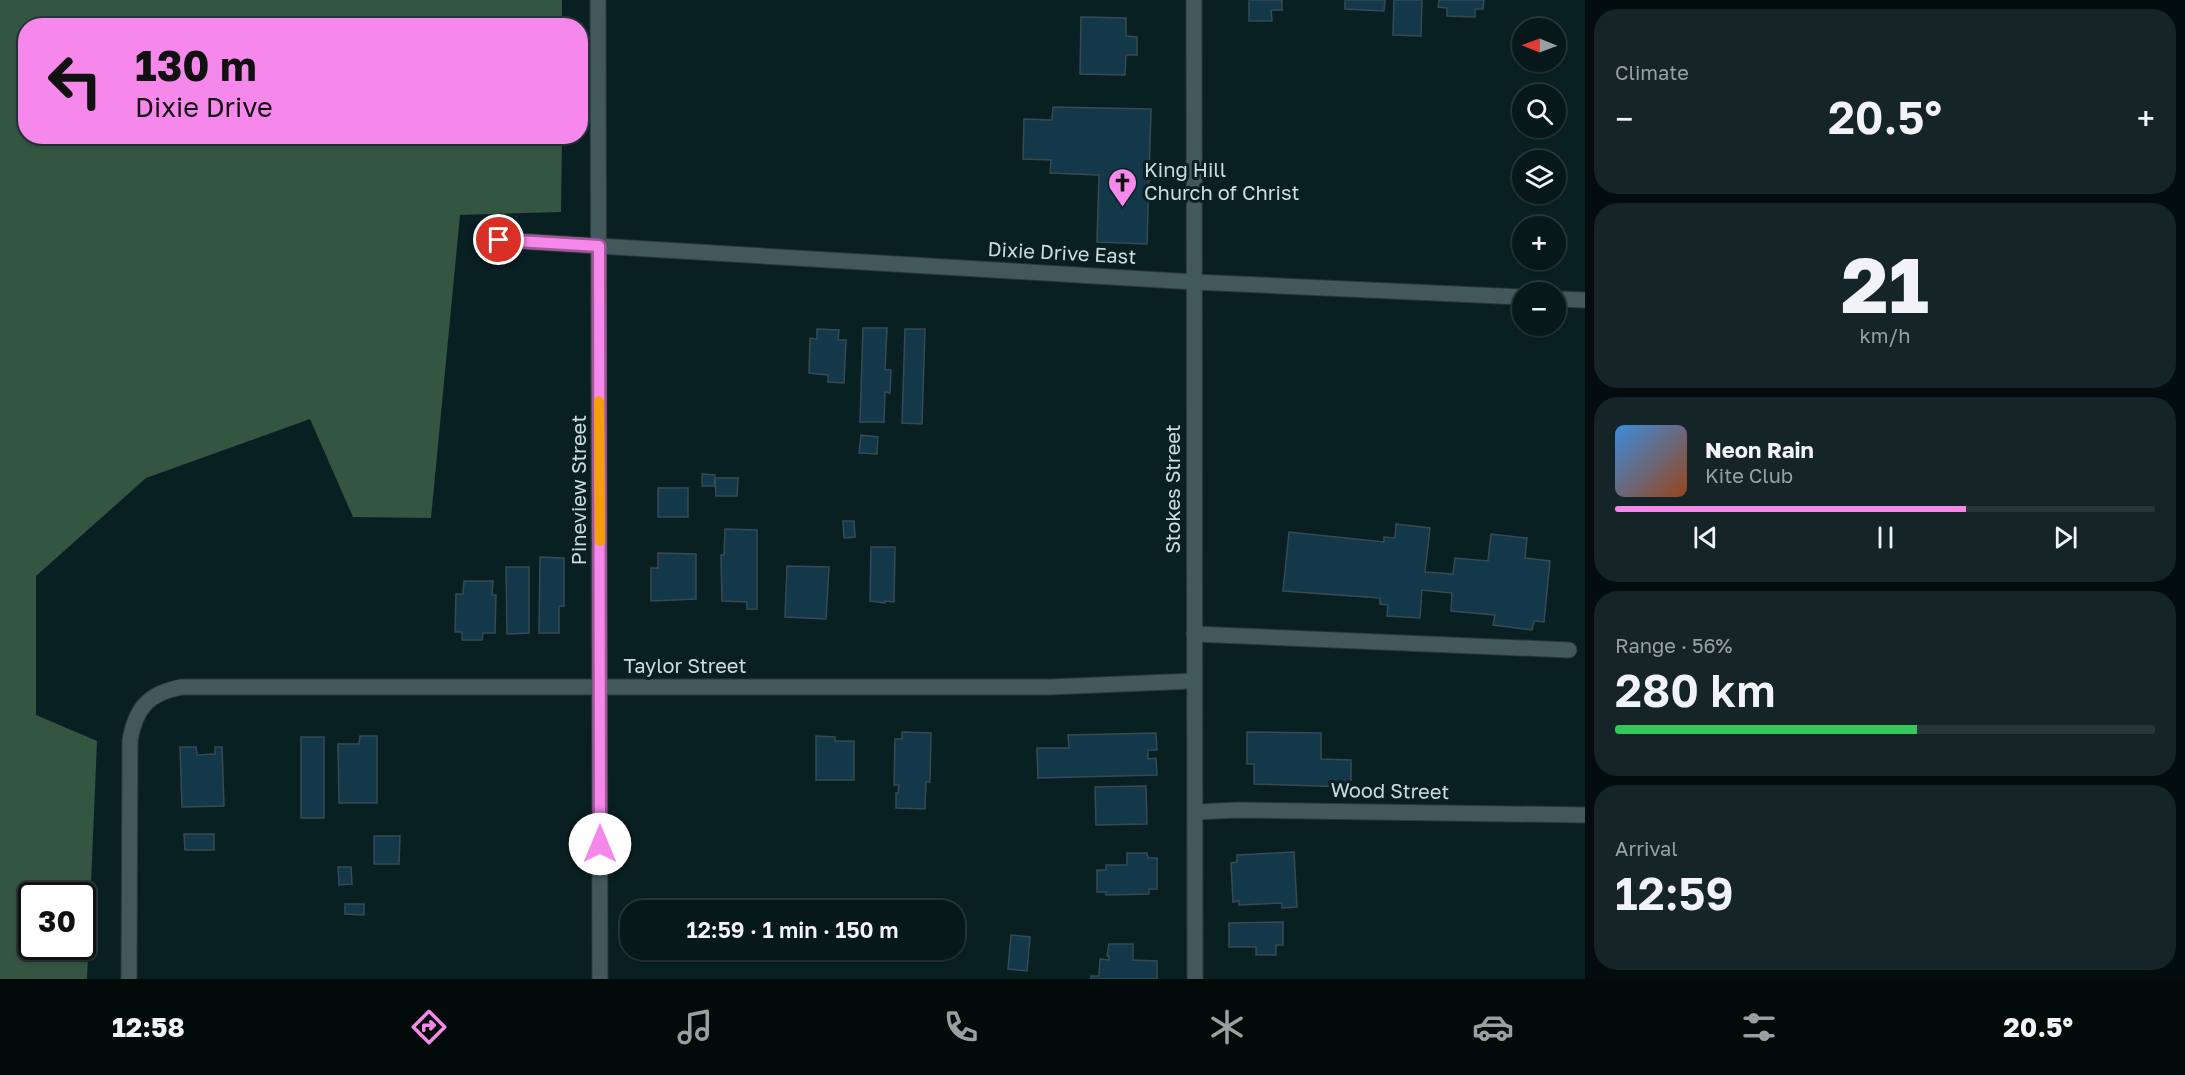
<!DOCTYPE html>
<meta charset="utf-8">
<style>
body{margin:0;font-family:"Golos Text",sans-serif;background:#152527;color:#f1f3f6;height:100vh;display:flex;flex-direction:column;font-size:22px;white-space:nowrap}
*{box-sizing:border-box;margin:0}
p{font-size:20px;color:#98a0a2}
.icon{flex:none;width:33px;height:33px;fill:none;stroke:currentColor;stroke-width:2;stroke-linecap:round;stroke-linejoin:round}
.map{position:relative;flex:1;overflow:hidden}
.side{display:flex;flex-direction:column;gap:9px;padding:9px;background:#040d0e;width:600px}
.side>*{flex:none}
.top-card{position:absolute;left:18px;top:18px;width:570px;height:126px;border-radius:24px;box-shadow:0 2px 4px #0004,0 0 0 2px #283739;background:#f788eb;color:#111;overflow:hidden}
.needle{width:39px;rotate:271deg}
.fabs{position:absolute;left:1512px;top:18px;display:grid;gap:12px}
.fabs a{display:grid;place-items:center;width:54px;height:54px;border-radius:50%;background:#07181a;box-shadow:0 2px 4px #0004,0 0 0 2px #283739;font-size:30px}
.speed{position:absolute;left:18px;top:882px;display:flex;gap:12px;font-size:30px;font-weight:700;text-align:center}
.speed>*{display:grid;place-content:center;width:78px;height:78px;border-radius:50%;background:#07181a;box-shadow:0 2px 4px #0004,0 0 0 2px #283739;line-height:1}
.speed .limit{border:3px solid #111;border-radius:9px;background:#fff;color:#111}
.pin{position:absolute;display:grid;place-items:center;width:51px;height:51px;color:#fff;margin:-26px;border:3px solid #fff;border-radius:50%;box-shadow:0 2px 6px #0007}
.me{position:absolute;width:66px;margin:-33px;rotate:0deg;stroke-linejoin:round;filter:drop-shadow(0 0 4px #0008)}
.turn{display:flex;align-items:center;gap:21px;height:126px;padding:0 18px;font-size:27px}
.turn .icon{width:78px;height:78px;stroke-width:2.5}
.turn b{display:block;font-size:42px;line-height:51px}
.big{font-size:45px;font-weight:600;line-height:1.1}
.side .card{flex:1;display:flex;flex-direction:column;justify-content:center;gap:9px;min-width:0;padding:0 21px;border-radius:24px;background:#152527}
.side .dial{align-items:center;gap:0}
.dial b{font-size:78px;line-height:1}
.song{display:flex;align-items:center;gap:18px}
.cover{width:72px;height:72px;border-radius:9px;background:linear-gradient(135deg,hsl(210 70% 55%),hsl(20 70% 35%))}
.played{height:6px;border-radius:3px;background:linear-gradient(90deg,#f788eb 65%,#283739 65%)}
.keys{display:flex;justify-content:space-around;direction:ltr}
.heat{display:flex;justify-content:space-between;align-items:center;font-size:33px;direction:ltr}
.charge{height:9px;border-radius:4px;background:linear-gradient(90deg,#34c759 56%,#283739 0)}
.trip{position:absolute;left:620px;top:900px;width:345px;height:60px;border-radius:24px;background:#07181a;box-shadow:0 2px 4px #0004,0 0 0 2px #283739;font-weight:600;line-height:60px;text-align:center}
.tabs{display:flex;height:96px;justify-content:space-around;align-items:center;background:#030a0a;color:#98a0a2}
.tabs .icon{width:42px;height:42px}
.tabs .active{color:#f788eb}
.tabs b{font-size:27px;color:#f1f3f6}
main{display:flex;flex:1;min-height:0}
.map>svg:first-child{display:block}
.forest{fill:#335542;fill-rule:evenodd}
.building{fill:#133849;stroke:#374a54;stroke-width:1.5}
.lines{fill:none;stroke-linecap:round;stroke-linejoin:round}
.lane-casing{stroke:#2e373a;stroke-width:17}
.street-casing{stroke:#2e373a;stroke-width:17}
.lane{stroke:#41595d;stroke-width:15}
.street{stroke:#41595d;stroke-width:15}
.route-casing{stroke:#a15899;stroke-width:15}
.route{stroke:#f788eb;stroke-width:10}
.slow{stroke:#f59e0b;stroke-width:10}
.labels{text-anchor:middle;stroke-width:6;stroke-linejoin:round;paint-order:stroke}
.poi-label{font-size:20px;fill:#cfdcde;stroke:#092023;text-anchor:start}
.street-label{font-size:20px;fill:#cfdcde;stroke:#092023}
</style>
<main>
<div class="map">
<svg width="1585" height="979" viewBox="0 0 1585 979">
<rect width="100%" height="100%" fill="#092023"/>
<!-- forest -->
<path class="forest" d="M0,0H562V26H26V136L562,137L561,212L460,215L431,518L353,517L310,419L146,478L36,576V715L97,741L87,979H0ZM32,896H82V946H32Z"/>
<!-- building -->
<g class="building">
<polygon points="1249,0 1282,0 1282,10 1271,10 1272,21 1249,21"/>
<polygon points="1345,0 1385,0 1384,11 1345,9"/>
<polygon points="1394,0 1422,0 1421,36 1393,35"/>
<polygon points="1439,0 1484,0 1483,9 1475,9 1475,17 1447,16 1447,8 1438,7"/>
<polygon points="1081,17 1126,18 1126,36 1137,37 1137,55 1126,55 1125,75 1080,74"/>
<polygon points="1053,107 1151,109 1147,244 1097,242 1099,175 1050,173 1051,160 1023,159 1024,119 1052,120"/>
<polygon points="863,328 887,328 885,370 891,370 890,393 885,392 884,422 860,422"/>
<polygon points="817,329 839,330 838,340 846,340 844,383 828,382 828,375 809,373 810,338 817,339"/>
<polygon points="905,329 925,329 922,424 902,423"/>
<polygon points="861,435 878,437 877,454 859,453"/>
<polygon points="702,474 715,475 714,486 702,486"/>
<polygon points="715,478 738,478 737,496 716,496"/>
<rect x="658" y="488" width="30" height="29"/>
<polygon points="843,521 854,521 855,537 844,538"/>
<polygon points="1396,524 1430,528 1425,572 1453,574 1455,558 1488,561 1491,534 1527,538 1525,558 1550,561 1544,622 1534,621 1532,630 1493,625 1495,615 1451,611 1452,593 1422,590 1420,618 1387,616 1388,605 1380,604 1380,598 1283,591 1289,532 1384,542 1384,537 1395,538"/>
<polygon points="725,529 757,530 757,609 747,609 747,602 722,601 721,555 724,555"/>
<polygon points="871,547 895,547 894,602 885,601 885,603 870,601"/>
<polygon points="658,553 696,554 696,599 651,601 651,568 658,568"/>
<polygon points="540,557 564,558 564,606 559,606 559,633 539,633"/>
<polygon points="787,566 829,567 826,619 785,617"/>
<polygon points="506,567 529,567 529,633 507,634"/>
<polygon points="464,581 493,581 492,595 496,595 495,633 483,633 482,640 462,640 462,632 455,632 456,594 463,594"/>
<polygon points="902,732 931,733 930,782 926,782 925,809 896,808 896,793 898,793 899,785 894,785 895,739 902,739"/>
<polygon points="1247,732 1321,733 1321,759 1351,760 1351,787 1254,784 1254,764 1247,764"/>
<polygon points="1156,733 1157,750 1148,750 1148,759 1156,758 1157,775 1038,778 1037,748 1069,748 1068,735"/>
<polygon points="360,736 377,736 377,803 339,803 338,744 359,744"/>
<polygon points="816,736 835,737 835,741 854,741 854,780 816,780"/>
<rect x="301" y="737" width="23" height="81"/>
<polygon points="180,747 196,747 197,755 215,754 215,747 222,747 224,806 182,807"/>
<polygon points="1146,786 1147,824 1096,825 1095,787"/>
<polygon points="184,834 214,834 214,850 185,850"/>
<polygon points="374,836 400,836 399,864 374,864"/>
<polygon points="1294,852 1297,907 1282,908 1282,903 1239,905 1239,901 1233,902 1231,863 1237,862 1237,855"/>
<polygon points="1127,853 1147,853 1148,858 1157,858 1157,889 1149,889 1149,894 1106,895 1106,892 1097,892 1097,870 1106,870 1106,865 1127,865"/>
<polygon points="338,867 351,867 352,884 339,885"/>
<polygon points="345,904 364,904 364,915 345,914"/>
<polygon points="1283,922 1283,945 1276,945 1276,955 1256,955 1256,947 1229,947 1229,923"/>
<polygon points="1011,935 1030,937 1027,971 1008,969"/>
<polygon points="1109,944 1133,944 1133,960 1157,961 1157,979 1091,979 1091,976 1099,976 1100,959 1109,960 1109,956 1107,956"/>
</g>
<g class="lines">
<defs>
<polyline id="lane" points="1194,634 1569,650"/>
<g id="street">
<polyline points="598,0 600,979"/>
<polyline points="1194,0 1195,979"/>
<polyline points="499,240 1194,282 1522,297"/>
<polyline points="1556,299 1585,300"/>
<polyline points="1195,812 1239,810 1585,815"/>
<path d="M129,979L130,740C136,707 149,693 182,687H1050L1194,681"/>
</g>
</defs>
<!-- lane casing -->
<use href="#lane" class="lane-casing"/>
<!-- street casing -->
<use href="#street" class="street-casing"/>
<!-- lane -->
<use href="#lane" class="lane"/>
<!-- street -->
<use href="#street" class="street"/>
</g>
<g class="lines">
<defs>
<polyline id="route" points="499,240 599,246 600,844"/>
</defs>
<!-- route casing -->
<use href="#route" class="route-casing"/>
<!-- route -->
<use href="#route" class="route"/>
<!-- slow -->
<polyline class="slow" points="599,401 600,541"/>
</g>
<!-- icons -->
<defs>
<symbol id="church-pin" viewBox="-11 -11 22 30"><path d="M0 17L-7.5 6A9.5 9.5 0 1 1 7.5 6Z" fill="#f788eb" stroke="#092023"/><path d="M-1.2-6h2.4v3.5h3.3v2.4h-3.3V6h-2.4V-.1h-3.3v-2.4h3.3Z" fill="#111"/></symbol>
</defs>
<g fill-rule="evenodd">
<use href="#church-pin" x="1106" y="166" width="33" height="45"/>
</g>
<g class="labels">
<!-- poi labels -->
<g class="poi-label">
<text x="1144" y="177">King Hill<tspan x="1144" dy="23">Church of Christ</tspan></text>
</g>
<!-- street labels -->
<g class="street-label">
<text transform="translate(1062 253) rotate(3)" y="7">Dixie Drive East</text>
<text transform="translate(1173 489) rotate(-90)" y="7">Stokes Street</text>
<text transform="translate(579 490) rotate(-90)" y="7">Pineview Street</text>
<text x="685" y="673">Taylor Street</text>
<text transform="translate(1390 791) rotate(1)" y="7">Wood Street</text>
</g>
</g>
</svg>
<div class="fabs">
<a><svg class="needle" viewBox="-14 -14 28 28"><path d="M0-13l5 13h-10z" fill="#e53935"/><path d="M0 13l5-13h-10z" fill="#98a0a2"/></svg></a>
<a><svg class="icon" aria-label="search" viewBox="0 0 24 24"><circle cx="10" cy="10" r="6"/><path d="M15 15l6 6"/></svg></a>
<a><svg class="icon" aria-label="layers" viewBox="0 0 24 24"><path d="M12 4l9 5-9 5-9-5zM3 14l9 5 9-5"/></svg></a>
<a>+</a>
<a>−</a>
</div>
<div class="speed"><div class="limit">30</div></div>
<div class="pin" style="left:499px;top:240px;background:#d93025"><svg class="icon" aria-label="arrive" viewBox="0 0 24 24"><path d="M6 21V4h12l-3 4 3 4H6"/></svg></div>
<svg class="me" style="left:600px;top:844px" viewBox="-20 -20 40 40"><circle r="19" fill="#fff"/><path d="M0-13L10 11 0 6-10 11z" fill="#f788eb"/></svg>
<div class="trip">12:59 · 1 min · 150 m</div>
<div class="top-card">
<div class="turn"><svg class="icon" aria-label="left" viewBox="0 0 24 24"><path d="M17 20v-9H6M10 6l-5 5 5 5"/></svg><div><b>130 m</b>Dixie Drive</div></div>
</div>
</div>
<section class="side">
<div class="card"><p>Climate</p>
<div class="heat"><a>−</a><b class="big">20.5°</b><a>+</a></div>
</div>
<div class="card dial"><b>21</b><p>km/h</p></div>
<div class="card">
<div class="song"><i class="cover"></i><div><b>Neon Rain</b><p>Kite Club</p></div></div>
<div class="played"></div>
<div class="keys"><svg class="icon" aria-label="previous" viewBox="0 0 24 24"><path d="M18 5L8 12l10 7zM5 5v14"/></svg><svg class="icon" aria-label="pause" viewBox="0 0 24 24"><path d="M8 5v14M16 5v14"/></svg><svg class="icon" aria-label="next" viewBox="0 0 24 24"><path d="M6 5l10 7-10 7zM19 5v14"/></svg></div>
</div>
<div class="card"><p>Range · 56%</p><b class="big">280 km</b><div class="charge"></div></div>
<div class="card"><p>Arrival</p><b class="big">12:59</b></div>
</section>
</main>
<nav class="tabs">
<b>12:58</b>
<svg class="icon active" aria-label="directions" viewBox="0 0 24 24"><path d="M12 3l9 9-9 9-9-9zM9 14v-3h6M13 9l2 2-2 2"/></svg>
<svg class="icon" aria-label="music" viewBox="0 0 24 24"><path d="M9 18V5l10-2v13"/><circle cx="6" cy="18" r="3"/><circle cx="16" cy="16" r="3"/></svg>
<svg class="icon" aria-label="phone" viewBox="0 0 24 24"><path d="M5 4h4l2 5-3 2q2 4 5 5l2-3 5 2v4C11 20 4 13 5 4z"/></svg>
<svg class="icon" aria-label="climate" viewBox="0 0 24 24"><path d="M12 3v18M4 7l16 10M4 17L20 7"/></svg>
<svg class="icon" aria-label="car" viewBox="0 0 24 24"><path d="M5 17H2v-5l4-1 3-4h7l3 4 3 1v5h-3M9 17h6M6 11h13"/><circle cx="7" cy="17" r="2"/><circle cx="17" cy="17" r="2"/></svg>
<svg class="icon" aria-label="filters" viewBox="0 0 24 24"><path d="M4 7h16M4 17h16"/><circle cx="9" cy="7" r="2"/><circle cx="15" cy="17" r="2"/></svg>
<b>20.5°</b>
</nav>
